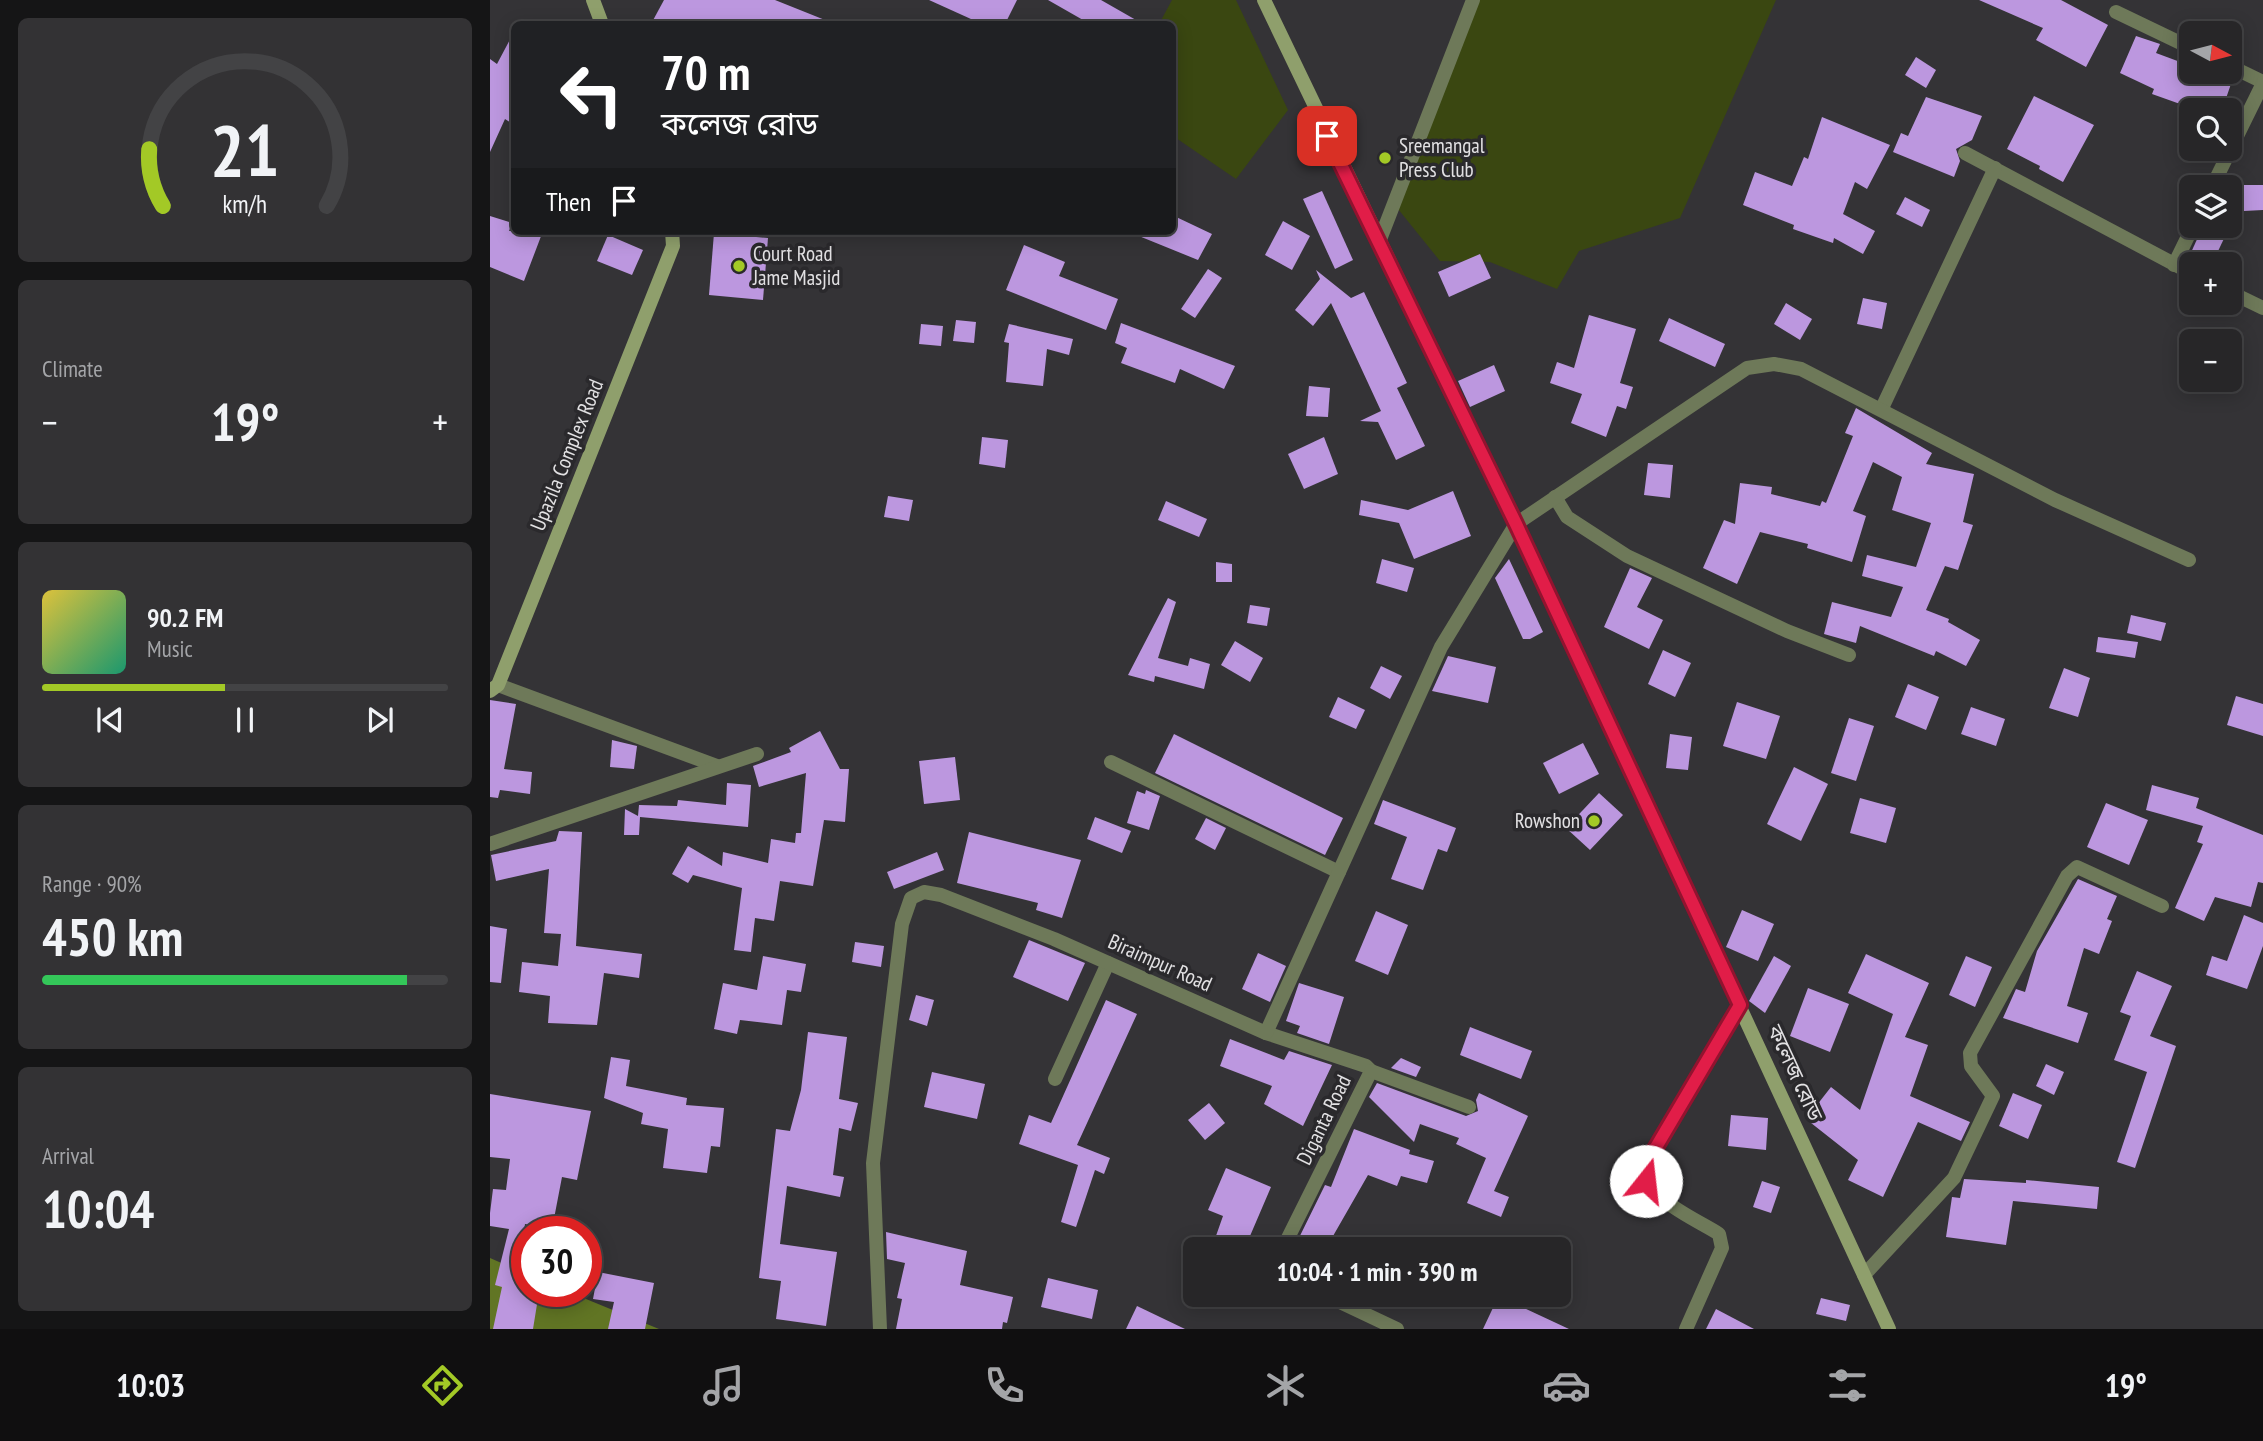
<!DOCTYPE html>
<meta charset="utf-8">
<style>
body{margin:0;font-family:"PT Sans Narrow","Noto Sans Bengali",sans-serif;background:#333234;color:#f1f3f6;height:100vh;display:flex;flex-direction:column;font-size:26px;white-space:nowrap}
*{box-sizing:border-box;margin:0}
p{font-size:23px;color:#a4a5a8}
.icon{flex:none;width:38px;height:38px;fill:none;stroke:currentColor;stroke-width:2;stroke-linecap:round;stroke-linejoin:round}
.map{position:relative;flex:1;overflow:hidden}
.side{display:flex;flex-direction:column;gap:18px;padding:18px;background:#151516;width:490px}
.side>*{flex:none}
.banner{position:absolute;left:21px;top:21px;width:665px;height:214px;border-radius:10px;box-shadow:0 4px 18px #0003,0 0 0 2px #434345;background:#202124;color:#fff;overflow:hidden}
.needle{width:46px;rotate:97deg}
.buttons{position:absolute;left:1689px;top:21px;display:grid;gap:14px}
.buttons a{display:grid;place-items:center;width:63px;height:63px;border-radius:10px;background:#272628;box-shadow:0 4px 18px #0003,0 0 0 2px #434345;font-size:35px}
.speed{position:absolute;left:21px;top:1216px;display:flex;gap:14px;font-size:35px;font-weight:700;text-align:center}
.speed>*{display:grid;place-content:center;width:91px;height:91px;border-radius:50%;background:#272628;box-shadow:0 4px 18px #0003,0 0 0 2px #434345;line-height:1}
.speed .limit{border:10px solid #d22;background:#fff;color:#111}
.pin{position:absolute;display:grid;place-items:center;width:60px;height:60px;color:#fff;margin:-30px;border-radius:14px;box-shadow:0 4px 10px #0006}
.me{position:absolute;width:77px;margin:-38px;rotate:16deg;stroke-linejoin:round;filter:drop-shadow(0 0 5px #0008)}
.turn{display:flex;align-items:center;gap:24px;height:147px;padding:0 35px;font-size:32px}
.turn .icon{width:91px;height:91px;stroke-width:2.5}
.turn b{display:block;font-size:49px;line-height:60px}
.then{display:flex;align-items:center;height:66px;padding:0 35px;background:#0003;gap:14px;font-size:26px}
.big{font-size:52px;font-weight:700;line-height:1.1}
.side .tile{flex:1;display:flex;flex-direction:column;justify-content:center;gap:10px;min-width:0;padding:0 24px;border-radius:10px;background:#333234}
.side .dial{align-items:center;gap:0}
.dial svg{height:182px;overflow:visible;fill:none;stroke:#434345;stroke-width:7;stroke-linecap:round;text-anchor:middle}
.dial text{fill:#f1f3f6;stroke:none}
.song{display:flex;align-items:center;gap:21px}
.cover{width:84px;height:84px;border-radius:10px;background:linear-gradient(135deg,hsl(50 70% 55%),hsl(160 70% 35%))}
.played{height:7px;border-radius:4px;background:linear-gradient(90deg,#a3c926 45%,#434345 45%)}
.keys{display:flex;justify-content:space-around;direction:ltr}
.heat{display:flex;justify-content:space-between;align-items:center;font-size:38px;direction:ltr}
.charge{height:10px;border-radius:5px;background:linear-gradient(90deg,#34c759 90%,#434345 0)}
.trip{position:absolute;left:693px;top:1237px;width:388px;height:70px;border-radius:10px;background:#272628;box-shadow:0 4px 18px #0003,0 0 0 2px #434345;font-weight:700;line-height:70px;text-align:center}
.tab-bar{display:flex;height:112px;justify-content:space-around;align-items:center;background:#100f10;color:#a4a5a8}
.tab-bar .icon{width:49px;height:49px}
.tab-bar .current{color:#a3c926}
.tab-bar b{font-size:32px;color:#f1f3f6}
main{display:flex;flex:1;min-height:0}
.map>svg:first-child{display:block}
.green{fill:#3a4711}
.forest{fill:#617524}
.building{fill:#bc97df}
.lines{fill:none;stroke-linecap:round;stroke-linejoin:round}
.street{stroke:#6e7959;stroke-width:14}
.secondary{stroke:#8f9f6c;stroke-width:14}
.route-casing{stroke:#92132f;stroke-width:18}
.route{stroke:#e11d48;stroke-width:12}
.poi-dot{fill:#a3c926;stroke:#2a292c;stroke-width:2.5}
.labels{text-anchor:middle;stroke-width:7;stroke-linejoin:round;paint-order:stroke}
.poi-label{font-size:21px;fill:#e2e1e3;stroke:#2a292c;text-anchor:start}
.street-label{font-size:21px;fill:#e2e1e3;stroke:#2a292c}
</style>
<main>
<section class="side">
<div class="tile dial"><svg viewBox="0 0 100 80">
<path d="M14 69A42 42 0 1 1 86 69"/>
<path d="M14 69A42 42 0 0 1 8 44" stroke="#a3c926"/>
<text x="50" y="56" font-size="32" font-weight="700">21</text>
<text x="50" y="72" font-size="11">km/h</text>
</svg></div>
<div class="tile"><p>Climate</p>
<div class="heat"><a>−</a><b class="big">19°</b><a>+</a></div>
</div>
<div class="tile">
<div class="song"><i class="cover"></i><div><b>90.2 FM</b><p>Music</p></div></div>
<div class="played"></div>
<div class="keys"><svg class="icon" aria-label="previous" viewBox="0 0 24 24"><path d="M18 5L8 12l10 7zM5 5v14"/></svg><svg class="icon" aria-label="pause" viewBox="0 0 24 24"><path d="M8 5v14M16 5v14"/></svg><svg class="icon" aria-label="next" viewBox="0 0 24 24"><path d="M6 5l10 7-10 7zM19 5v14"/></svg></div>
</div>
<div class="tile"><p>Range · 90%</p><b class="big">450 km</b><div class="charge"></div></div>
<div class="tile"><p>Arrival</p><b class="big">10:04</b></div>
</section>
<div class="map">
<svg width="1773" height="1329" viewBox="0 0 1773 1329">
<rect width="100%" height="100%" fill="#343336"/>
<!-- green -->
<g class="green">
<polygon points="682,0 746,0 798,110 746,179 683,136 682,24 669,24"/>
<polygon points="988,0 1286,0 1190,218 1089,251 1067,289 1000,262 950,261 904,204"/>
</g>
<!-- forest -->
<polygon class="forest" points="0,1258 37,1274 37,1292 79,1292 169,1329 0,1329"/>
<!-- building -->
<g class="building">
<polygon points="174,0 285,0 345,24 161,24"/>
<polygon points="439,0 527,0 515,24 492,24"/>
<polygon points="558,0 611,0 653,24 600,24"/>
<polygon points="1489,0 1571,0 1618,25 1596,67 1546,40 1553,28"/>
<polygon points="24,32 24,125 15,119 0,152 0,59 7,64"/>
<polygon points="1646,36 1670,44 1666,53 1701,66 1701,72 1717,72 1742,81 1732,110 1707,110 1662,94 1664,89 1630,73"/>
<polygon points="1426,57 1446,70 1436,88 1415,75"/>
<polygon points="1544,96 1604,125 1573,182 1549,169 1550,166 1517,149"/>
<polygon points="1436,97 1492,116 1482,140 1466,149 1470,161 1464,177 1403,152 1411,133 1418,136"/>
<polygon points="1332,117 1400,145 1377,189 1365,182 1353,214 1385,231 1373,254 1344,238 1343,243 1303,229 1304,225 1253,205 1265,172 1302,186 1314,157 1318,159"/>
<polygon points="1754,185 1773,185 1773,210 1754,211"/>
<polygon points="832,191 863,260 845,269 813,199"/>
<polygon points="1415,197 1440,210 1432,227 1406,214"/>
<polygon points="682,215 722,234 708,260 639,232 682,231"/>
<polygon points="0,216 22,223 19,231 53,231 34,281 0,267"/>
<polygon points="793,221 820,236 802,270 775,255"/>
<polygon points="1713,226 1730,226 1738,230 1722,264 1699,257"/>
<polygon points="224,233 278,238 273,300 219,295"/>
<polygon points="118,235 153,250 142,275 107,261"/>
<polygon points="534,245 575,262 569,276 628,299 616,330 516,290"/>
<polygon points="990,254 1001,278 959,297 948,272"/>
<polygon points="718,269 732,278 705,318 691,309"/>
<polygon points="826,270 861,298 874,292 917,383 907,388 935,446 906,460 888,422 870,421 891,411 841,303 823,326 805,310 830,279"/>
<polygon points="1373,298 1397,303 1392,329 1367,324"/>
<polygon points="1296,303 1322,319 1310,340 1284,324"/>
<polygon points="1099,315 1146,329 1130,383 1143,387 1136,409 1127,406 1116,437 1081,423 1092,394 1060,383 1067,362 1084,368"/>
<polygon points="1179,318 1235,344 1225,367 1169,341"/>
<polygon points="466,320 486,322 484,343 463,341"/>
<polygon points="631,323 745,366 734,389 690,369 685,383 631,363 637,348 625,343"/>
<polygon points="431,324 453,326 451,346 429,344"/>
<polygon points="519,324 583,339 579,355 557,349 553,386 516,382 519,343 514,342"/>
<polygon points="1004,365 1015,391 980,407 968,381"/>
<polygon points="819,386 840,388 838,417 816,416"/>
<polygon points="1366,408 1442,453 1436,464 1484,474 1473,522 1483,525 1468,570 1455,566 1436,610 1459,619 1458,622 1490,640 1476,666 1446,651 1444,656 1370,626 1366,643 1334,634 1342,602 1401,617 1413,587 1372,576 1377,555 1426,567 1441,523 1402,510 1412,477 1383,462 1363,511 1376,516 1362,562 1317,548 1318,544 1270,532 1247,584 1213,568 1234,520 1245,524 1250,483 1282,487 1281,494 1330,506 1332,501 1336,503 1363,436 1355,433"/>
<polygon points="492,437 518,440 515,468 489,464"/>
<polygon points="834,437 848,474 814,489 798,454"/>
<polygon points="1158,463 1183,465 1180,498 1154,495"/>
<polygon points="963,491 981,536 924,559 909,523 869,515 871,500 918,510"/>
<polygon points="398,496 423,500 419,521 394,517"/>
<polygon points="676,501 717,519 709,537 668,520"/>
<polygon points="892,559 924,568 917,592 886,583"/>
<polygon points="1019,559 1053,632 1040,639 1033,639 1005,578"/>
<polygon points="726,562 742,564 742,582 726,582"/>
<polygon points="1140,568 1162,578 1147,607 1173,620 1159,649 1114,627"/>
<polygon points="678,598 686,602 668,658 698,666 700,658 720,664 714,689 665,676 664,682 638,675"/>
<polygon points="760,605 780,608 777,626 757,623"/>
<polygon points="1641,615 1676,623 1671,641 1637,633"/>
<polygon points="1608,637 1648,642 1645,658 1606,652"/>
<polygon points="745,641 773,658 760,682 731,665"/>
<polygon points="1173,650 1201,663 1185,697 1158,684"/>
<polygon points="958,656 1006,667 998,703 942,691"/>
<polygon points="891,666 912,676 900,699 880,688"/>
<polygon points="1574,668 1600,678 1588,717 1559,708"/>
<polygon points="1418,684 1449,697 1436,730 1405,717"/>
<polygon points="1746,696 1773,704 1773,736 1737,725"/>
<polygon points="848,697 875,710 866,729 839,717"/>
<polygon points="0,700 26,704 14,769 42,772 40,794 10,790 8,798 0,797"/>
<polygon points="1247,702 1290,716 1276,759 1233,746"/>
<polygon points="1481,707 1515,719 1506,746 1471,734"/>
<polygon points="1359,718 1384,726 1366,781 1341,773"/>
<polygon points="330,731 350,769 359,769 355,822 334,820 323,886 290,881 284,921 265,918 261,952 244,950 252,888 203,875 198,883 182,874 198,846 232,866 233,852 278,863 281,839 305,843 306,833 311,833 316,773 269,787 263,766 301,752 299,748"/>
<polygon points="684,734 853,818 835,855 665,773"/>
<polygon points="1180,734 1202,737 1198,770 1176,768"/>
<polygon points="122,740 147,746 144,769 120,767"/>
<polygon points="1093,743 1109,774 1069,794 1053,763"/>
<polygon points="465,757 470,800 434,804 429,761"/>
<polygon points="1304,767 1338,784 1311,841 1277,824"/>
<polygon points="237,783 261,785 258,827 150,817 149,835 134,835 135,809 148,816 149,805 187,806 188,800 236,805"/>
<polygon points="1662,785 1709,798 1706,808 1773,835 1773,883 1768,882 1761,907 1725,897 1714,921 1685,908 1713,844 1707,842 1713,826 1656,810"/>
<polygon points="656,790 670,796 659,830 637,823 647,791 655,794"/>
<polygon points="1109,793 1133,815 1100,850 1076,828"/>
<polygon points="1370,798 1406,808 1396,843 1360,833"/>
<polygon points="893,800 966,828 957,852 948,849 933,890 901,879 917,837 884,824"/>
<polygon points="1616,803 1658,820 1639,865 1597,847"/>
<polygon points="605,817 641,831 632,853 597,839"/>
<polygon points="716,818 736,828 725,850 705,839"/>
<polygon points="69,831 92,832 86,946 152,954 149,978 114,973 107,1025 58,1023 60,996 29,992 32,962 68,966 71,934 54,933 59,869 6,881 1,855 66,841"/>
<polygon points="479,832 591,860 572,918 546,910 548,903 467,883"/>
<polygon points="447,852 454,870 404,889 397,872"/>
<polygon points="1588,879 1627,896 1617,919 1622,921 1609,954 1594,948 1577,1006 1598,1013 1588,1043 1513,1018 1526,989 1535,992 1547,951"/>
<polygon points="1252,910 1284,924 1268,961 1236,947"/>
<polygon points="886,911 918,925 898,975 865,961"/>
<polygon points="1754,915 1773,923 1773,946 1757,989 1716,975 1722,956 1737,961"/>
<polygon points="0,926 17,929 11,983 0,982"/>
<polygon points="539,940 595,963 578,1001 523,977"/>
<polygon points="365,942 394,946 391,967 362,962"/>
<polygon points="768,953 796,966 780,1002 752,989"/>
<polygon points="1376,954 1439,983 1415,1037 1438,1045 1420,1096 1480,1122 1471,1141 1428,1122 1393,1197 1358,1180 1368,1160 1316,1119 1341,1087 1370,1110 1403,1014 1358,993"/>
<polygon points="273,956 316,964 311,992 297,990 292,1025 250,1020 247,1034 224,1029 233,983 267,990"/>
<polygon points="1284,956 1301,966 1275,1013 1259,1001"/>
<polygon points="1476,956 1502,967 1485,1007 1459,995"/>
<polygon points="1647,971 1682,986 1660,1036 1686,1046 1645,1168 1627,1162 1657,1072 1624,1060 1641,1016 1630,1012"/>
<polygon points="809,983 854,997 839,1044 807,1033 810,1026 796,1021"/>
<polygon points="1318,988 1359,1004 1340,1052 1300,1036"/>
<polygon points="426,995 444,1000 437,1026 419,1020"/>
<polygon points="616,1000 647,1014 587,1145 620,1158 614,1174 605,1170 586,1227 571,1222 588,1165 529,1144 539,1115 561,1123"/>
<polygon points="980,1027 1042,1051 1031,1079 970,1055"/>
<polygon points="318,1032 357,1037 349,1099 368,1103 361,1131 349,1128 343,1175 354,1177 350,1197 297,1186 290,1244 347,1252 336,1326 286,1319 291,1281 269,1278 286,1129 300,1131 311,1090"/>
<polygon points="740,1039 794,1060 799,1051 842,1065 813,1126 774,1104 782,1086 730,1066"/>
<polygon points="121,1057 140,1060 136,1086 197,1098 196,1105 234,1108 230,1147 221,1146 217,1173 173,1168 178,1129 151,1124 153,1113 114,1098"/>
<polygon points="911,1058 931,1067 926,1077 901,1068"/>
<polygon points="1556,1064 1574,1072 1564,1095 1546,1086"/>
<polygon points="442,1072 495,1084 487,1119 434,1107"/>
<polygon points="887,1083 976,1116 988,1111 986,1100 989,1093 1038,1116 1004,1191 1019,1197 1011,1217 977,1203 996,1158 966,1144 969,1138 930,1124 924,1142 879,1097"/>
<polygon points="1523,1093 1552,1105 1538,1139 1509,1126"/>
<polygon points="0,1094 101,1111 87,1180 72,1177 62,1229 35,1224 31,1254 37,1255 37,1292 49,1292 43,1329 3,1329 12,1287 5,1285 19,1229 0,1226 0,1213 3,1189 16,1190 20,1159 0,1157"/>
<polygon points="719,1103 735,1123 715,1140 698,1120"/>
<polygon points="1241,1115 1278,1118 1276,1150 1238,1146"/>
<polygon points="864,1129 920,1150 919,1154 944,1161 937,1183 911,1176 907,1186 878,1175 835,1250 803,1250 835,1185 841,1187"/>
<polygon points="736,1168 781,1187 754,1250 721,1250 733,1216 718,1210"/>
<polygon points="1474,1179 1536,1183 1536,1180 1609,1187 1607,1209 1523,1201 1516,1245 1456,1237 1462,1197 1470,1198"/>
<polygon points="1272,1181 1290,1187 1281,1213 1263,1207"/>
<polygon points="396,1232 477,1251 470,1285 523,1297 517,1323 513,1322 512,1329 406,1329 412,1299 407,1298 415,1263 397,1259"/>
<polygon points="108,1272 164,1283 155,1329 118,1329 124,1302 103,1299"/>
<polygon points="558,1278 608,1290 602,1319 551,1307"/>
<polygon points="1009,1295 1037,1295 1032,1307 1079,1329 993,1329"/>
<polygon points="1331,1298 1360,1305 1356,1321 1326,1314"/>
<polygon points="647,1306 695,1329 636,1329"/>
<polygon points="1226,1309 1264,1329 1216,1329"/>
</g>
<g class="lines">
<!-- street -->
<g class="street">
<polyline points="1626,12 1701,48"/>
<polyline points="1740,66 1773,82"/>
<polyline points="1475,153 1701,273"/>
<polyline points="1722,187 1773,83"/>
<polyline points="889,242 983,0"/>
<polyline points="1684,265 1703,226"/>
<polyline points="1740,292 1773,308"/>
<polyline points="1392,408 1505,168"/>
<polyline points="1065,497 1077,517 1137,556 1297,631 1359,655"/>
<polyline points="8,685 227,766"/>
<polyline points="621,762 849,872"/>
<polyline points="0,844 267,754"/>
<polyline points="776,1033 876,1066 881,1071 792,1250"/>
<polyline points="881,1071 979,1107"/>
<polyline points="565,1079 618,963"/>
<polyline points="1374,1275 1464,1178 1503,1096 1481,1066 1480,1053 1577,876 1587,867 1672,906"/>
<polyline points="835,1295 907,1329"/>
<polyline points="390,1329 383,1163 412,924 421,898 434,892 451,895 564,939 776,1033 951,647 1026,524 1257,368 1284,364 1311,369 1565,500 1699,560"/>
<path d="M1196,1329L1232,1248L1229,1234C1206,1219 1157,1200 1155,1169L1250,1005"/>
</g>
<!-- secondary -->
<g class="secondary">
<polyline points="103,0 112,24"/>
<polyline points="774,0 1026,524 1399,1329"/>
<polyline points="0,691 8,685 183,246 182,231"/>
</g>
</g>
<g class="lines">
<defs>
<polyline id="route" points="837,136 1026,524 1250,1005 1162,1154 1156,1169 1156,1181"/>
</defs>
<!-- route casing -->
<use href="#route" class="route-casing"/>
<!-- route -->
<use href="#route" class="route"/>
</g>
<!-- markers -->
<g class="poi-dot">
<circle cx="895" cy="158" r="7"/>
<circle cx="249" cy="266" r="7"/>
<circle cx="1104" cy="821" r="7"/>
</g>
<g class="labels">
<!-- poi labels -->
<g class="poi-label">
<text x="909" y="153">Sreemangal<tspan x="909" dy="24">Press Club</tspan></text>
<text x="263" y="261">Court Road<tspan x="263" dy="24">Jame Masjid</tspan></text>
<text x="1090" y="828" text-anchor="end">Rowshon</text>
</g>
<!-- street labels -->
<g class="street-label">
<text transform="translate(77 455) rotate(-68)" y="7">Upazila Complex Road</text>
<text transform="translate(670 963) rotate(24)" y="7">Biraimpur Road</text>
<text transform="translate(1305 1073) rotate(65)" y="7">কলেজ রোড</text>
<text transform="translate(834 1120) rotate(-64)" y="7">Diganta Road</text>
</g>
</g>
</svg>
<div class="buttons">
<a><svg class="needle" viewBox="-14 -14 28 28"><path d="M0-13l5 13h-10z" fill="#e53935"/><path d="M0 13l5-13h-10z" fill="#a4a5a8"/></svg></a>
<a><svg class="icon" aria-label="search" viewBox="0 0 24 24"><circle cx="10" cy="10" r="6"/><path d="M15 15l6 6"/></svg></a>
<a><svg class="icon" aria-label="layers" viewBox="0 0 24 24"><path d="M12 4l9 5-9 5-9-5zM3 14l9 5 9-5"/></svg></a>
<a>+</a>
<a>−</a>
</div>
<div class="speed"><div class="limit">30</div></div>
<div class="pin" style="left:837px;top:136px;background:#d93025"><svg class="icon" aria-label="arrive" viewBox="0 0 24 24"><path d="M6 21V4h12l-3 4 3 4H6"/></svg></div>
<svg class="me" style="left:1156px;top:1181px" viewBox="-20 -20 40 40"><circle r="19" fill="#fff"/><path d="M0-13L10 11 0 6-10 11z" fill="#e11d48"/></svg>
<div class="trip">10:04 · 1 min · 390 m</div>
<div class="banner">
<div class="turn"><svg class="icon" aria-label="left" viewBox="0 0 24 24"><path d="M17 20v-9H6M10 6l-5 5 5 5"/></svg><div><b>70 m</b>কলেজ রোড</div></div>
<div class="then">Then<svg class="icon" aria-label="arrive" viewBox="0 0 24 24"><path d="M6 21V4h12l-3 4 3 4H6"/></svg></div>
</div>
</div>
</main>
<nav class="tab-bar">
<b>10:03</b>
<svg class="icon current" aria-label="directions" viewBox="0 0 24 24"><path d="M12 3l9 9-9 9-9-9zM9 14v-3h6M13 9l2 2-2 2"/></svg>
<svg class="icon" aria-label="music" viewBox="0 0 24 24"><path d="M9 18V5l10-2v13"/><circle cx="6" cy="18" r="3"/><circle cx="16" cy="16" r="3"/></svg>
<svg class="icon" aria-label="phone" viewBox="0 0 24 24"><path d="M5 4h4l2 5-3 2q2 4 5 5l2-3 5 2v4C11 20 4 13 5 4z"/></svg>
<svg class="icon" aria-label="climate" viewBox="0 0 24 24"><path d="M12 3v18M4 7l16 10M4 17L20 7"/></svg>
<svg class="icon" aria-label="car" viewBox="0 0 24 24"><path d="M5 17H2v-5l4-1 3-4h7l3 4 3 1v5h-3M9 17h6M6 11h13"/><circle cx="7" cy="17" r="2"/><circle cx="17" cy="17" r="2"/></svg>
<svg class="icon" aria-label="filters" viewBox="0 0 24 24"><path d="M4 7h16M4 17h16"/><circle cx="9" cy="7" r="2"/><circle cx="15" cy="17" r="2"/></svg>
<b>19°</b>
</nav>
